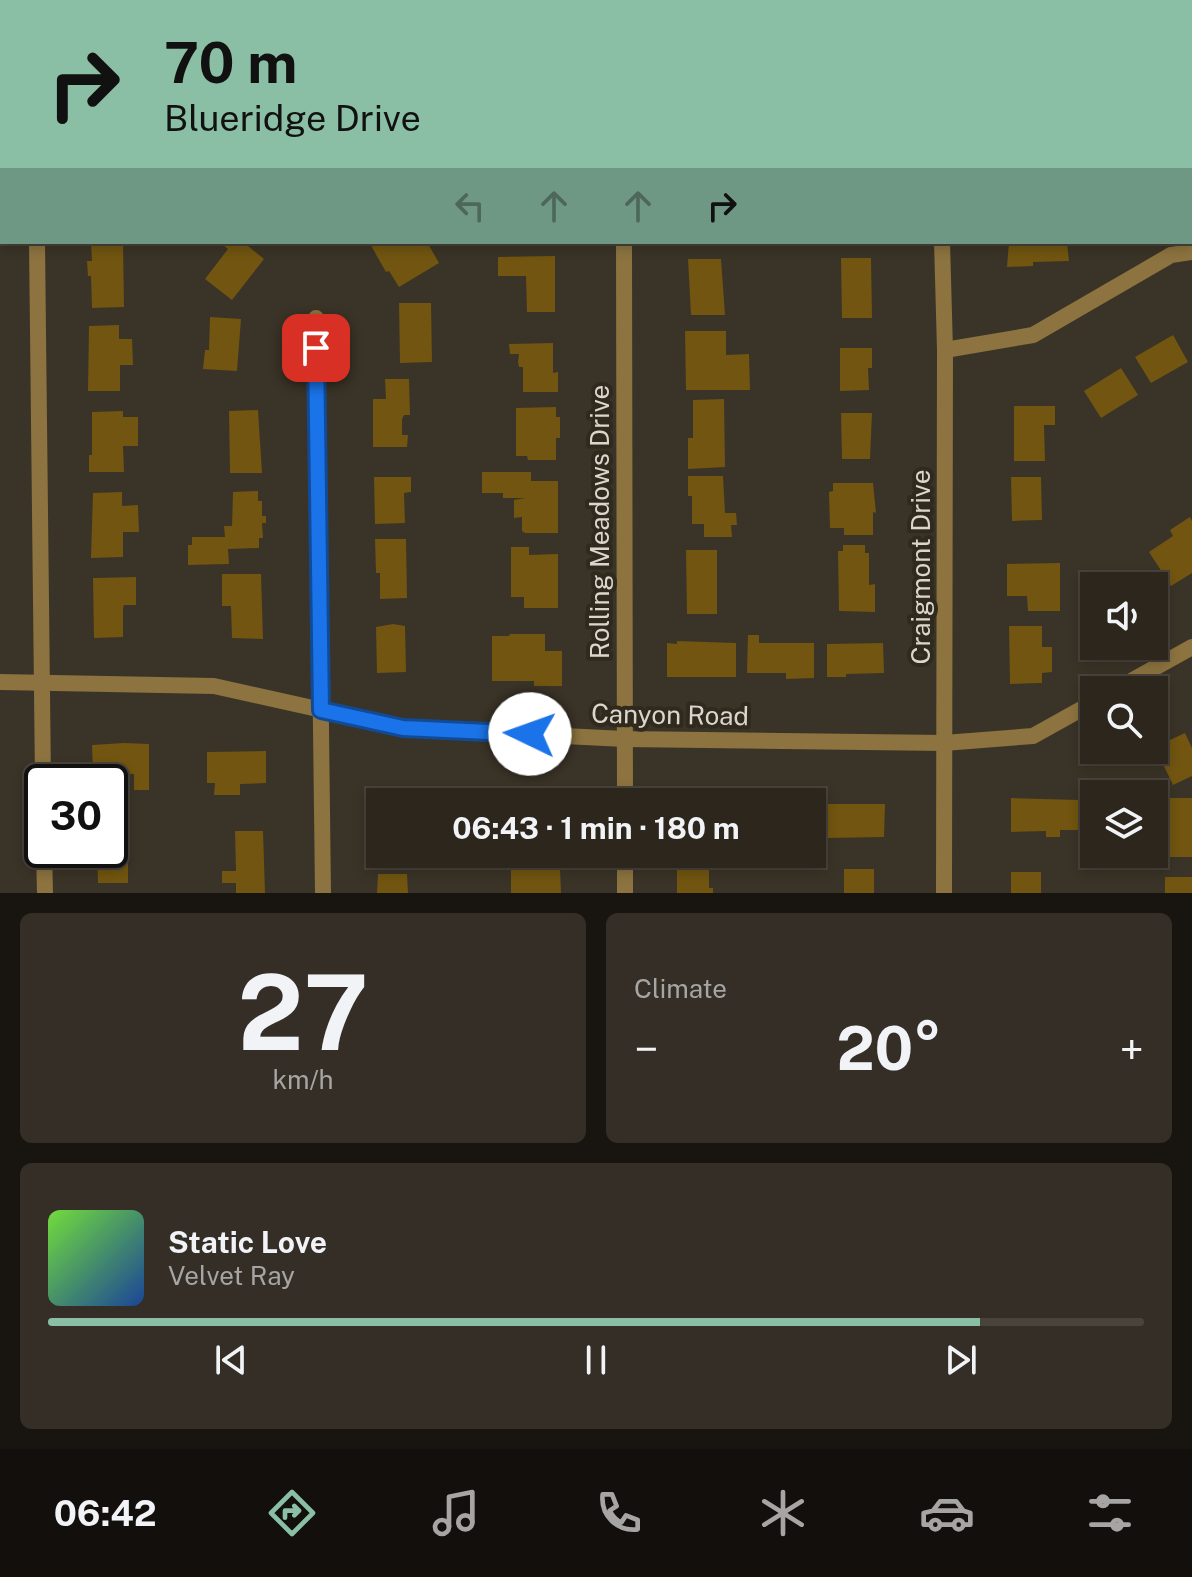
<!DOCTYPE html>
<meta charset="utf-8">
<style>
body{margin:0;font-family:"Public Sans",sans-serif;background:#342e26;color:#f1f3f6;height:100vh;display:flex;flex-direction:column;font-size:30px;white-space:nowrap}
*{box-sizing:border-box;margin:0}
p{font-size:26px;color:#a6a5a4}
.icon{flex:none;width:44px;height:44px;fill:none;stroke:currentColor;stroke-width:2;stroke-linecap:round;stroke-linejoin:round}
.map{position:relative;height:893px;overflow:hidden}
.drawer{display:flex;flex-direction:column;gap:20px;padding:20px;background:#181510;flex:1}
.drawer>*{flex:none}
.hud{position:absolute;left:0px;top:0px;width:1192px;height:244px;box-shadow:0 4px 12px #0003,0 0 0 2px #48433b;background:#8abfa5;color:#111;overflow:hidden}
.fabs{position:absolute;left:1080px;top:572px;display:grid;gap:16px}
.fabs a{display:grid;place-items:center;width:88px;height:88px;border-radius:0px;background:#2c261d;box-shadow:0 4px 12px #0003,0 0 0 2px #48433b;font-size:40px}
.speed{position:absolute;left:24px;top:764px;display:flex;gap:16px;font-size:40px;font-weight:700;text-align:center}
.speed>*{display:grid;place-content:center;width:104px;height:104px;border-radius:50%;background:#2c261d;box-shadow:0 4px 12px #0003,0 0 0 2px #48433b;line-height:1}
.speed .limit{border:4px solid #111;border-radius:12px;background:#fff;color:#111}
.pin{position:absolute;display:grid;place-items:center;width:68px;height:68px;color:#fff;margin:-34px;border-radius:16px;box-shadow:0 4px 12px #0006}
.me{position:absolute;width:88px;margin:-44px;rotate:273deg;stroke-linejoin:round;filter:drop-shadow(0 0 6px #0008)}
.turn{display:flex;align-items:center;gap:28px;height:168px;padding:0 32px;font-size:36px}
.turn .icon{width:104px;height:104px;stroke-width:2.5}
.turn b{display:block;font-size:56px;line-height:68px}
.lanes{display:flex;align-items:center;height:76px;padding:0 32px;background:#0003;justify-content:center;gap:40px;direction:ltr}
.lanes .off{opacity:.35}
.big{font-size:60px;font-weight:700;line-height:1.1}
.drawer .widget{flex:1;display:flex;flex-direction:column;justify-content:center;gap:12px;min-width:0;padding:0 28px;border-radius:12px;background:#342e26}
.drawer .dial{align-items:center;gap:0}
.dial b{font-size:104px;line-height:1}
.song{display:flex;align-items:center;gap:24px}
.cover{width:96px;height:96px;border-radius:12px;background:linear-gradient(135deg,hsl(100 70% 55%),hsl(220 70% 35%))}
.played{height:8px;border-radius:4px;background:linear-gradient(90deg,#8abfa5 85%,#48433b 85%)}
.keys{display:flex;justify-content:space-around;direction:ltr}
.heat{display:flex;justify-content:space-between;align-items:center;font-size:44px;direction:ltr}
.drawer .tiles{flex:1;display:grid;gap:20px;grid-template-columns:1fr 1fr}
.widget:last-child{grid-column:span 2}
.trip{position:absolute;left:366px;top:788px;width:460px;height:80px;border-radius:0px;background:#2c261d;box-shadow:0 4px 12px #0003,0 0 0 2px #48433b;font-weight:700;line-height:80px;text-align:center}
.tabs{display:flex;height:128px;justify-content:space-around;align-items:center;background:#120f0c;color:#a6a5a4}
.tabs .icon{width:56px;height:56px}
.tabs .selected{color:#8abfa5}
.tabs b{font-size:36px;color:#f1f3f6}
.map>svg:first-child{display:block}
.building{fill:#715510}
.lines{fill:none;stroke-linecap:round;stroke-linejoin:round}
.minor{stroke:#8c733f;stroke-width:16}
.tertiary{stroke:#8c733f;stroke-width:16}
.route-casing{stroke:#114b97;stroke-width:20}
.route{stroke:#1a73e8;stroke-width:14}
.labels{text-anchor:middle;stroke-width:8;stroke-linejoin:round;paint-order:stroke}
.street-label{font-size:26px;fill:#dad6ce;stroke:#30291d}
</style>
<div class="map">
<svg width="1192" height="893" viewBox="0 0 1192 893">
<rect width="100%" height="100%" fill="#3a3327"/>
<!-- building -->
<g class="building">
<polygon points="219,242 243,242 264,259 232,300 205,279 228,249"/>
<polygon points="369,242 427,242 439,263 399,287 389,271 386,272"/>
<polygon points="1009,242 1067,242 1069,261 1033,262 1033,266 1007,267"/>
<polygon points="91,243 123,243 124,307 92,308 91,276 88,276 87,261 92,261"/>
<polygon points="555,256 555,312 527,312 526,276 498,276 498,257"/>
<polygon points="841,258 871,258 872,318 842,318"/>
<polygon points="688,259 721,259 725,315 691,315"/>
<polygon points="399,303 431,303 432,362 400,363"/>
<polygon points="210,317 241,319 237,371 203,369 205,350 209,350"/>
<polygon points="119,325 119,339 132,339 133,365 120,365 120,391 88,391 89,326"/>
<polygon points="685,331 726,331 726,355 749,354 750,390 686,390"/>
<polygon points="1173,335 1188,362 1151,383 1135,357"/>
<polygon points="553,343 553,373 558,372 558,392 523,392 523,367 519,367 518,362 519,354 510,354 509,344"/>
<polygon points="840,348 872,348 872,368 868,368 869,390 840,391"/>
<polygon points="1121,368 1138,395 1101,418 1084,391"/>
<polygon points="385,379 409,379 410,415 404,415 402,419 402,435 408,435 407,447 373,447 373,399 386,399"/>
<polygon points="724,399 725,467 688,469 688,438 693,438 693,400"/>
<polygon points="1014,406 1055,406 1055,425 1044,425 1045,461 1014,461"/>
<polygon points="556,407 556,417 560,417 560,438 556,438 556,460 528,460 527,456 516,456 516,408"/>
<polygon points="258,410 262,473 230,473 229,411"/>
<polygon points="123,411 123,417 138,417 138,446 123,446 124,472 89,472 89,455 92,455 92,412"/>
<polygon points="841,413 872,413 870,459 842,459"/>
<polygon points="482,472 531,472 531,481 558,481 558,533 525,533 522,531 522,517 514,518 514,500 525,498 503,498 503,493 482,493"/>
<polygon points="688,476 723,476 725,513 736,513 737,525 731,525 732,537 704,537 704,524 692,524 692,496 688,496"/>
<polygon points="374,477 411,477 411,492 404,493 405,523 375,524"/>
<polygon points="1011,477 1041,477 1042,520 1012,521"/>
<polygon points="833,483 873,483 876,513 873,512 873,535 844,535 844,528 830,528 829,492 833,491"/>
<polygon points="258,491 258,501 262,501 262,516 266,516 266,523 262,523 263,538 259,538 259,548 228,549 229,564 188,565 188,545 192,545 192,537 225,537 224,526 232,526 233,492"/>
<polygon points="122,492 122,506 138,505 139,532 123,532 123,557 91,558 93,493"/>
<polygon points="1190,517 1192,521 1192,573 1171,586 1149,552 1173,536 1170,530"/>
<polygon points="375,539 406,539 407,598 380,599 380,573 376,573"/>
<polygon points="843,545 865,545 865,553 869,553 869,585 875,584 875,612 839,611 838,551 843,551"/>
<polygon points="511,547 529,547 529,555 558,554 558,608 524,608 524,597 511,597"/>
<polygon points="686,550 717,550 717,614 687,614"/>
<polygon points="1060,563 1060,611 1028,611 1027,596 1007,596 1007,564"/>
<polygon points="222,574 261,574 263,639 232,638 231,606 222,606"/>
<polygon points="1146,574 1154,586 1129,586"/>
<polygon points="136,577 136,605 124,605 123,608 123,637 94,638 93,578"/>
<polygon points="393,624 405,626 406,672 377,673 376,627"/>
<polygon points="1009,626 1042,626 1042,647 1052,647 1052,672 1042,673 1042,683 1010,684"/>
<polygon points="510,634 545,634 545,651 562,651 562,686 534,686 534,681 492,681 492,636 509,636"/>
<polygon points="748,635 759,635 759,643 814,643 814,678 786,679 786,673 747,673"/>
<polygon points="677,641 736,643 736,677 667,677 667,643 677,644"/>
<polygon points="883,643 884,673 846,674 846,677 827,677 827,644"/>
<polygon points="1185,733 1192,748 1192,776 1173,785 1155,747"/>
<polygon points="124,743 149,744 149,790 134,790 134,774 93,774 92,745"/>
<polygon points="266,751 266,783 240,784 240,795 214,795 215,783 207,783 207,752"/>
<polygon points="407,786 407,798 419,798 419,802 380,802 380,856 375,856 374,787"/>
<rect x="527" y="791" width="30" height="11"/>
<polygon points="1011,798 1079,800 1080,830 1060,830 1060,837 1046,837 1046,831 1011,832"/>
<polygon points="1161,798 1192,798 1192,857 1161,857 1161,846 1157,847 1156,833 1157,822 1162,822"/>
<rect x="812" y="803" width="6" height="35"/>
<polygon points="825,804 885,804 884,837 826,838"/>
<polygon points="110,826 128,826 128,883 98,883 97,850 110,850"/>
<polygon points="235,831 263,831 265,893 236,893 236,883 222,883 222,871 236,871"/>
<rect x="526" y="854" width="37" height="6"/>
<polygon points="511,868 560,868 561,893 511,893"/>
<rect x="844" y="869" width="30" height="24"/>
<polygon points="677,870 709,870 709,888 713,888 713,893 677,893"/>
<rect x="1011" y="872" width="30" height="21"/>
<polygon points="378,874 407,874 408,893 377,893"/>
<rect x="1165" y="877" width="27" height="16"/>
</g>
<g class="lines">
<!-- minor -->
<g class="minor">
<polyline points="606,0 606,2"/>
<polyline points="934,0 934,2"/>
<polyline points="35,2 35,0"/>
<polyline points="37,242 43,782"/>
<polyline points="624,242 625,802"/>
<polyline points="942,242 945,350 944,893"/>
<polyline points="316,318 323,893"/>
<polyline points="945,350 1033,335 1171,255 1192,252"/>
<polyline points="0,682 214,686 403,728 625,739 944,743 1033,736 1094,702"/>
<polyline points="1115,690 1192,647"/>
<polyline points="44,850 45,893"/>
<polyline points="625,854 625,893"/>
</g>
<!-- tertiary -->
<g class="tertiary">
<polyline points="77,2 88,0"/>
<polyline points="0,12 2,12"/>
</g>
</g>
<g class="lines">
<defs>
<polyline id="route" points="316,348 321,710 403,728 530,734"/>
</defs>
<!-- route casing -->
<use href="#route" class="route-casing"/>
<!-- route -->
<use href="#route" class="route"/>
</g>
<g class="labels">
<!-- street labels -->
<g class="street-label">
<text transform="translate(600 522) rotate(-90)" y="9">Rolling Meadows Drive</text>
<text transform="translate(921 567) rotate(-90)" y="9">Craigmont Drive</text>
<text transform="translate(670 715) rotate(1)" y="9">Canyon Road</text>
</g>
</g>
</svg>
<div class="fabs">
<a><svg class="icon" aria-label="sound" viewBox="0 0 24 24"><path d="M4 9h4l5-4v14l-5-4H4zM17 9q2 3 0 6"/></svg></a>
<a><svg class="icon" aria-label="search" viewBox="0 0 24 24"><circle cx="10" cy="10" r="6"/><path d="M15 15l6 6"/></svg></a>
<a><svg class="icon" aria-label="layers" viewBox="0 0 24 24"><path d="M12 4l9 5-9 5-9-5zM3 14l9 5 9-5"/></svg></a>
</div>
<div class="speed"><div class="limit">30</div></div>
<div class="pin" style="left:316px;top:348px;background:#d93025"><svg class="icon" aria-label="arrive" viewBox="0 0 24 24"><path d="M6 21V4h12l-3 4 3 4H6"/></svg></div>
<svg class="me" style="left:530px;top:734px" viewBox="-20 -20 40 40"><circle r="19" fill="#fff"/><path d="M0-13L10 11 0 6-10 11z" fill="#1a73e8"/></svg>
<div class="trip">06:43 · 1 min · 180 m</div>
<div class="hud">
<div class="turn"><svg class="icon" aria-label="right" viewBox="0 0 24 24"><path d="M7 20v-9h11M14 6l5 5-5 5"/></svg><div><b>70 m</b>Blueridge Drive</div></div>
<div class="lanes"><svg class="icon off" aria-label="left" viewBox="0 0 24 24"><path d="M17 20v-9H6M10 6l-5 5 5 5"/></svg><svg class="icon off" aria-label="ahead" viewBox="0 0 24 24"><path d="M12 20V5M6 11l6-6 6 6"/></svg><svg class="icon off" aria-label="ahead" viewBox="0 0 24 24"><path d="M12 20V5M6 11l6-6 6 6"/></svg><svg class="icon" aria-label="right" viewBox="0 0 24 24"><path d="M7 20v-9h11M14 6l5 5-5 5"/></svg></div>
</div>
</div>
<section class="drawer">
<div class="tiles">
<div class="widget dial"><b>27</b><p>km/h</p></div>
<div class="widget"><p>Climate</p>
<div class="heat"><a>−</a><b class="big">20°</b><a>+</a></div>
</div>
<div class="widget">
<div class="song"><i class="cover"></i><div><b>Static Love</b><p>Velvet Ray</p></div></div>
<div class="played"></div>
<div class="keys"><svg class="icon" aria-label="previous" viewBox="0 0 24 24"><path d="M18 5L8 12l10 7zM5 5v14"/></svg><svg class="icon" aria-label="pause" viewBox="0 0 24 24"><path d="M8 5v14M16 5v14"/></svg><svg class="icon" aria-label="next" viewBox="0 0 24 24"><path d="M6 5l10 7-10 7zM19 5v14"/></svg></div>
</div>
</div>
</section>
<nav class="tabs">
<b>06:42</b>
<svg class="icon selected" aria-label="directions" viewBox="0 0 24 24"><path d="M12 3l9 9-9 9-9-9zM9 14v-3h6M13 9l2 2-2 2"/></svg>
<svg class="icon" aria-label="music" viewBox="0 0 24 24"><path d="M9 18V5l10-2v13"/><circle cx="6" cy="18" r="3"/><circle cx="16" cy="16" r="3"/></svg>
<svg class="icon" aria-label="phone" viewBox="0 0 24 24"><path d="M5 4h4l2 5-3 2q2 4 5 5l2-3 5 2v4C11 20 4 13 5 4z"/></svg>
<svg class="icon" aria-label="climate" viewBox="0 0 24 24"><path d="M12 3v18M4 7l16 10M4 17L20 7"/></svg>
<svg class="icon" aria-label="car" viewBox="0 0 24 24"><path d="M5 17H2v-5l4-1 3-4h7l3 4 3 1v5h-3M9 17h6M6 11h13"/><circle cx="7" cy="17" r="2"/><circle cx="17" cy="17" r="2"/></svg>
<svg class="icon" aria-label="filters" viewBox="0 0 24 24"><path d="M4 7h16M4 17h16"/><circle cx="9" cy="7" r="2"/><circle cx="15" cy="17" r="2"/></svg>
</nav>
